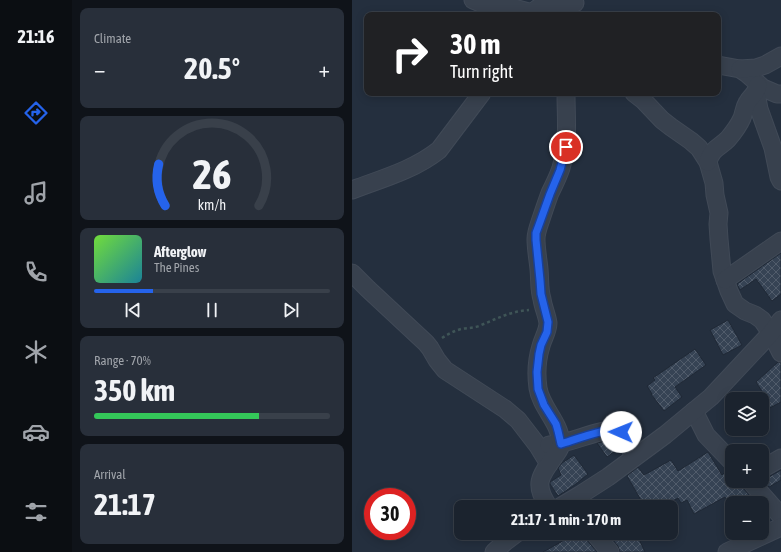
<!DOCTYPE html>
<meta charset="utf-8">
<style>
body{margin:0;font-family:"Asap Condensed",sans-serif;background:#282f3a;color:#f1f3f6;height:100vh;display:flex;flex-direction:column;font-size:15px;white-space:nowrap}
*{box-sizing:border-box;margin:0}
p{font-size:13px;color:#a0a4aa}
.icon{flex:none;width:22px;height:22px;fill:none;stroke:currentColor;stroke-width:2;stroke-linecap:round;stroke-linejoin:round}
.map{position:relative;flex:1;overflow:hidden}
.details{display:flex;flex-direction:column;gap:8px;padding:8px;background:#0f1319;width:280px}
.details>*{flex:none}
.guide{position:absolute;left:12px;top:12px;width:357px;height:84px;border-radius:8px;box-shadow:0 2px 10px #0003,0 0 0 1px #39404a;background:#202124;color:#fff;overflow:hidden}
.fabs{position:absolute;left:373px;top:392px;display:grid;gap:8px}
.fabs a{display:grid;place-items:center;width:44px;height:44px;border-radius:8px;background:#1b232e;box-shadow:0 2px 10px #0003,0 0 0 1px #39404a;font-size:20px}
.speed{position:absolute;left:12px;top:488px;display:flex;gap:8px;font-size:20px;font-weight:700;text-align:center}
.speed>*{display:grid;place-content:center;width:52px;height:52px;border-radius:50%;background:#1b232e;box-shadow:0 2px 10px #0003,0 0 0 1px #39404a;line-height:1}
.speed .limit{border:6px solid #d22;background:#fff;color:#111}
.pin{position:absolute;display:grid;place-items:center;width:34px;height:34px;color:#fff;margin:-17px;border:2px solid #fff;border-radius:50%;box-shadow:0 1px 4px #0007}
.me{position:absolute;width:44px;margin:-22px;rotate:271deg;stroke-linejoin:round;filter:drop-shadow(0 0 3px #0008)}
.turn{display:flex;align-items:center;gap:14px;height:84px;padding:0 20px;font-size:18px}
.turn .icon{width:52px;height:52px;stroke-width:2.5}
.turn b{display:block;font-size:28px;line-height:34px}
.big{font-size:30px;font-weight:700;line-height:1.1}
.details .widget{flex:1;display:flex;flex-direction:column;justify-content:center;gap:6px;min-width:0;padding:0 14px;border-radius:8px;background:#282f3a}
.details .dial{align-items:center;gap:0}
.dial svg{height:104px;overflow:visible;fill:none;stroke:#39404a;stroke-width:7;stroke-linecap:round;text-anchor:middle}
.dial text{fill:#f1f3f6;stroke:none}
.song{display:flex;align-items:center;gap:12px}
.cover{width:48px;height:48px;border-radius:6px;background:linear-gradient(135deg,hsl(100 70% 55%),hsl(190 70% 35%))}
.played{height:4px;border-radius:2px;background:linear-gradient(90deg,#2563eb 25%,#39404a 25%)}
.keys{display:flex;justify-content:space-around;direction:ltr}
.heat{display:flex;justify-content:space-between;align-items:center;font-size:22px;direction:ltr}
.charge{height:6px;border-radius:3px;background:linear-gradient(90deg,#34c759 70%,#39404a 0)}
.trip{position:absolute;left:102px;top:500px;width:224px;height:40px;border-radius:8px;background:#1b232e;box-shadow:0 2px 10px #0003,0 0 0 1px #39404a;font-weight:700;line-height:40px;text-align:center}
main{display:flex;flex:1;min-height:0}
.dock{display:flex;flex-direction:column;width:72px;justify-content:space-around;align-items:center;background:#0b0e12;color:#a0a4aa}
.dock .icon{width:28px;height:28px}
.dock .selected{color:#2563eb}
.dock b{font-size:18px;color:#f1f3f6}
.map>svg:first-child{display:block}
.building{fill:url(#building-cross-hatch);stroke:#1f2835}
.lines{fill:none;stroke-linecap:round;stroke-linejoin:round}
.street-casing{stroke:#414a57;stroke-width:19}
.path{stroke:#3f5557;stroke-width:2.5;stroke-dasharray:3 3;stroke-linecap:butt}
.street{stroke:#38414e;stroke-width:17}
.route-casing{stroke:#184099;stroke-width:10}
.route{stroke:#2563eb;stroke-width:7}
</style>
<main>
<nav class="dock">
<b>21:16</b>
<svg class="icon selected" aria-label="directions" viewBox="0 0 24 24"><path d="M12 3l9 9-9 9-9-9zM9 14v-3h6M13 9l2 2-2 2"/></svg>
<svg class="icon" aria-label="music" viewBox="0 0 24 24"><path d="M9 18V5l10-2v13"/><circle cx="6" cy="18" r="3"/><circle cx="16" cy="16" r="3"/></svg>
<svg class="icon" aria-label="phone" viewBox="0 0 24 24"><path d="M5 4h4l2 5-3 2q2 4 5 5l2-3 5 2v4C11 20 4 13 5 4z"/></svg>
<svg class="icon" aria-label="climate" viewBox="0 0 24 24"><path d="M12 3v18M4 7l16 10M4 17L20 7"/></svg>
<svg class="icon" aria-label="car" viewBox="0 0 24 24"><path d="M5 17H2v-5l4-1 3-4h7l3 4 3 1v5h-3M9 17h6M6 11h13"/><circle cx="7" cy="17" r="2"/><circle cx="17" cy="17" r="2"/></svg>
<svg class="icon" aria-label="filters" viewBox="0 0 24 24"><path d="M4 7h16M4 17h16"/><circle cx="9" cy="7" r="2"/><circle cx="15" cy="17" r="2"/></svg>
</nav>
<section class="details">
<div class="widget"><p>Climate</p>
<div class="heat"><a>−</a><b class="big">20.5°</b><a>+</a></div>
</div>
<div class="widget dial"><svg viewBox="0 0 100 80">
<path d="M14 69A42 42 0 1 1 86 69"/>
<path d="M14 69A42 42 0 0 1 9 37" stroke="#2563eb"/>
<text x="50" y="56" font-size="32" font-weight="700">26</text>
<text x="50" y="72" font-size="11">km/h</text>
</svg></div>
<div class="widget">
<div class="song"><i class="cover"></i><div><b>Afterglow</b><p>The Pines</p></div></div>
<div class="played"></div>
<div class="keys"><svg class="icon" aria-label="previous" viewBox="0 0 24 24"><path d="M18 5L8 12l10 7zM5 5v14"/></svg><svg class="icon" aria-label="pause" viewBox="0 0 24 24"><path d="M8 5v14M16 5v14"/></svg><svg class="icon" aria-label="next" viewBox="0 0 24 24"><path d="M6 5l10 7-10 7zM19 5v14"/></svg></div>
</div>
<div class="widget"><p>Range · 70%</p><b class="big">350 km</b><div class="charge"></div></div>
<div class="widget"><p>Arrival</p><b class="big">21:17</b></div>
</section>
<div class="map">
<svg width="429" height="552" viewBox="0 0 429 552">
<defs>
<pattern id="building-cross-hatch" width="8" height="8" patternUnits="userSpaceOnUse"><rect width="8" height="8" fill="#364354"/><path d="M0 0l8 8M0 8l8-8" fill="none" stroke="#515c6b"/></pattern>
</defs>
<rect width="100%" height="100%" fill="#242f3e"/>
<!-- building -->
<g class="building">
<polygon points="429,253 429,294 420,301 404,279 388,290 385,284"/>
<polygon points="376,320 390,345 371,355 358,330"/>
<polygon points="343,349 354,365 323,387 330,397 312,411 299,394 300,394 295,386 303,380 301,378"/>
<polygon points="426,362 429,363 429,402 410,412 410,393 411,393 404,382"/>
<polygon points="262,439 267,448 255,457 245,443"/>
<polygon points="356,452 370,475 375,470 380,472 380,481 388,481 390,487 399,497 402,503 376,503 373,497 342,514 335,500 329,503 326,498 310,507 293,507 275,476 286,467 292,475 319,460 326,471"/>
<polygon points="222,455 236,474 224,484 206,496 198,484 198,482 209,475 206,468 210,463"/>
<polygon points="429,470 429,480 417,487 410,479 415,478"/>
<polygon points="225,533 232,533 234,539 245,552 191,552"/>
<polygon points="255,533 284,533 293,552 268,552 266,546"/>
</g>
<g class="lines">
<defs>
<g id="street">
<polyline points="121,0 133,5 155,6 180,13"/>
<path d="M179,15C188,1 208,2 223,3"/>
<polyline points="366,65 388,69 394,73 411,88 425,94 429,94"/>
<polyline points="388,69 404,68 413,65 429,56"/>
<polyline points="282,93 291,100 310,120 319,127 339,141 347,148 356,162 362,183 363,195 367,213 366,224 367,239 370,271 377,291 383,304 393,311 403,315 410,320 419,333 429,353"/>
<polyline points="404,93 407,109 421,148 427,177 429,181"/>
<path d="M356,162C360,148 367,148 376,139C381,133 387,125 390,118C392,113 392,108 395,103C399,95 405,94 406,85"/>
<path d="M0,190C29,179 62,170 87,150L130,93"/>
<polyline points="0,273 16,289 74,343 78,348 85,360 93,370 153,409 166,420 186,446 197,464"/>
<polyline points="373,280 429,241"/>
<polyline points="342,411 354,435 380,462"/>
<path d="M197,445C214,444 229,437 244,433C251,431 259,429 267,429L273,437L282,457"/>
<polyline points="410,469 429,458"/>
<polyline points="398,481 429,516"/>
<path d="M197,507C181,485 188,476 202,457C205,452 209,449 209,443C208,422 189,408 186,388C184,374 185,359 189,346C191,338 196,331 196,323C195,315 191,307 190,299C187,290 188,279 187,269C186,259 184,249 184,239C184,232 187,225 189,219C192,210 195,201 198,193C202,185 206,177 209,168C217,141 214,120 214,93"/>
<polyline points="208,507 228,495 256,477 313,435 342,411 359,397 419,333 429,320"/>
<polyline points="242,533 258,552"/>
<polyline points="142,552 153,542 165,533"/>
<polyline points="375,552 429,527"/>
</g>
</defs>
<!-- street casing -->
<use href="#street" class="street-casing"/>
<!-- path -->
<path class="path" d="M90,338C96,334 102,331 109,329C115,328 121,328 127,326C144,319 159,311 177,310"/>
<!-- street -->
<use href="#street" class="street"/>
</g>
<g class="lines">
<defs>
<path id="route" d="M214,147L208,170L198,194L188,222L184,233V240L188,280L189,294L196,322L195,332L189,345L187,354L185,372L186,389L192,405L204,424L206,431L209,444C222,440 253,428 267,429L269,432"/>
</defs>
<!-- route casing -->
<use href="#route" class="route-casing"/>
<!-- route -->
<use href="#route" class="route"/>
</g>
</svg>
<div class="fabs">
<a><svg class="icon" aria-label="layers" viewBox="0 0 24 24"><path d="M12 4l9 5-9 5-9-5zM3 14l9 5 9-5"/></svg></a>
<a>+</a>
<a>−</a>
</div>
<div class="speed"><div class="limit">30</div></div>
<div class="pin" style="left:214px;top:147px;background:#d93025"><svg class="icon" aria-label="arrive" viewBox="0 0 24 24"><path d="M6 21V4h12l-3 4 3 4H6"/></svg></div>
<svg class="me" style="left:269px;top:432px" viewBox="-20 -20 40 40"><circle r="19" fill="#fff"/><path d="M0-13L10 11 0 6-10 11z" fill="#2563eb"/></svg>
<div class="trip">21:17 · 1 min · 170 m</div>
<div class="guide">
<div class="turn"><svg class="icon" aria-label="right" viewBox="0 0 24 24"><path d="M7 20v-9h11M14 6l5 5-5 5"/></svg><div><b>30 m</b>Turn right</div></div>
</div>
</div>
</main>
